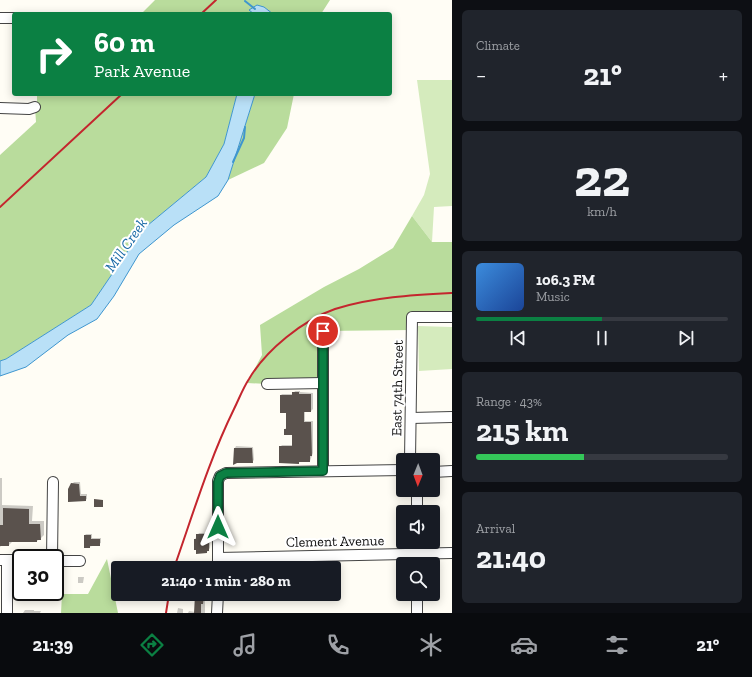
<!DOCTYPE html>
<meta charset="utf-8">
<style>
body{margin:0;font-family:"Zilla Slab",serif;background:#20242c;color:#f1f3f6;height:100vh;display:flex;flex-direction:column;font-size:15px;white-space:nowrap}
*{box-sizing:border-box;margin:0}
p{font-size:13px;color:#9ea1a6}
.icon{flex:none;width:22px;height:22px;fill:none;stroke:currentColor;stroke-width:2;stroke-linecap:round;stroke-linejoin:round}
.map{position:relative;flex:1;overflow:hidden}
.sheet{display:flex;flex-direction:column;gap:10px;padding:10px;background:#0d0f14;width:300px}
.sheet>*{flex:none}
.banner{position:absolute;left:12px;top:12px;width:380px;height:84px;border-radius:4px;box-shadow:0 2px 10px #0003;background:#0b8043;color:#fff;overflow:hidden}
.needle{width:26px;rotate:181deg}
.fabs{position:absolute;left:396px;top:453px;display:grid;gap:8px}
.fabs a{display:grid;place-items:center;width:44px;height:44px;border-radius:4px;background:#171b24;box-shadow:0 2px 10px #0003;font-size:20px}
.speed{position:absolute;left:12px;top:549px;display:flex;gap:8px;font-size:20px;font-weight:700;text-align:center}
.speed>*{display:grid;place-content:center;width:52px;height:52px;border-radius:50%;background:#171b24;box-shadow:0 2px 10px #0003;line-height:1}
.speed .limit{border:2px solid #111;border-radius:6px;background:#fff;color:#111}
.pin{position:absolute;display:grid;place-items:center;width:34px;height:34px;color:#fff;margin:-17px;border:2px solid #fff;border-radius:50%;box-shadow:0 1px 4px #0007}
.me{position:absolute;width:44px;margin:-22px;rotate:0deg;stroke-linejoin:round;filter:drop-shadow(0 0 3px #0008)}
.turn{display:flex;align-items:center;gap:14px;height:84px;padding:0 16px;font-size:18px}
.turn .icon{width:52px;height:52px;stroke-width:2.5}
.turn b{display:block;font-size:28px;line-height:34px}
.big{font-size:30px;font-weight:700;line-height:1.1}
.sheet .widget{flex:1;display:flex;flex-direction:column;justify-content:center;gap:6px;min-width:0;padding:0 14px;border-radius:6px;background:#20242c}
.sheet .dial{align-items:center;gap:0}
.dial b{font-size:52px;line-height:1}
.song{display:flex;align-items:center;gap:12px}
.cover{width:48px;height:48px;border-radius:6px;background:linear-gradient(135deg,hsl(210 70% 55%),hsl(220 70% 35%))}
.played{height:4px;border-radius:2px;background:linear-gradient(90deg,#0b8043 50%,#363941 50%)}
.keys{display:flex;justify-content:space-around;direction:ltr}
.heat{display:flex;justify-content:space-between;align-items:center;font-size:22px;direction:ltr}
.charge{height:6px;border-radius:3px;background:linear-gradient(90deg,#34c759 43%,#363941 0)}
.trip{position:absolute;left:111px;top:561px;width:230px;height:40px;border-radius:4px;background:#171b24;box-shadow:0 2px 10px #0003;font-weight:700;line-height:40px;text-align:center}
.dock{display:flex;height:64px;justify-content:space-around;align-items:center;background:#090b0e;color:#9ea1a6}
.dock .icon{width:28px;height:28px}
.dock .active{color:#0b8043}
.dock b{font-size:18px;color:#f1f3f6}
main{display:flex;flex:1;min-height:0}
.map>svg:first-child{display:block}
.green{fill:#d5ebbd}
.forest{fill:#b9dc9c}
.water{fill:#b9e0f7;stroke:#3f96cf}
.shadow{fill:#0003}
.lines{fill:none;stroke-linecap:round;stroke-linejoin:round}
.stream{stroke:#3f96cf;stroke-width:2}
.building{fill:#5a524d}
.minor-casing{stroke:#444;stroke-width:12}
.minor{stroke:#fff;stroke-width:10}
.rail{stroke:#c4262e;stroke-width:2}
.route-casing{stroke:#07532c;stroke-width:10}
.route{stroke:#0b8043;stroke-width:7}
.labels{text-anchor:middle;stroke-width:4;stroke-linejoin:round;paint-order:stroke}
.street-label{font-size:14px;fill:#111;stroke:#fff}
.water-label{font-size:15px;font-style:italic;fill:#1768a6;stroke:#fff}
</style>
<main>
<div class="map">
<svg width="452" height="613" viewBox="0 0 452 613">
<rect width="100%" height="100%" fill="#fffdf5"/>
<!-- green -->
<g class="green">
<polygon points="417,80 452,80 452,206 434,207 432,242 412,216 424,195 430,174"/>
<polygon points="418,326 452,327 452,369 419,371"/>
</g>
<!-- forest -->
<g class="forest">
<polygon points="155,0 330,0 321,14 273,14 264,7 249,10 254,14 141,14"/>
<polygon points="37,94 237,94 224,144 206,177 142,230 91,305 6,359 0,361 0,155 36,122 35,107 37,104"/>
<polygon points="255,94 294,94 287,128 264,163 228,180"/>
<polygon points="412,216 432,242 452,242 452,317 412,317 412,330 324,331 323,383 267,384 247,383 262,355 260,325 324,287 359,269 393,248"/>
<polygon points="107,559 118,613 61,613 62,594 88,594"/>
</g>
<!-- water -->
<g class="water">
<polygon points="257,5 264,7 273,14 254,14 249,10"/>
<polygon points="237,94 255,94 228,180 218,196 174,225 139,254 114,296 97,319 68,335 26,367 0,376 0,361 6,359 91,305 142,230 206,177 224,144"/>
</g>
<!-- shadow -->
<g class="shadow">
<polygon points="295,391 300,391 300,392 313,393 313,409 311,411 305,411 305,421 313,421 313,453 310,461 300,461 299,463 280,447 282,445 293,445 293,434 285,429 287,427 287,412 281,395 282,394 293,394"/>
<polygon points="236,446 253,447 254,460 252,462 235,448"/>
<polygon points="0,478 2,478 2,505 33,506 32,521 44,521 44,535 40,539 37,541 12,542 9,545 2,545 0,547"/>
<polygon points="74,482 80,482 81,494 87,494 87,499 85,500 69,501 72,484"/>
<polygon points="199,533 209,533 209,535 210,535 210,548 207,552 195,539"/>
<polygon points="86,534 92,534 92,538 101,538 101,543 89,547 85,535"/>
<polygon points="194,562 200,562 200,568 193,568 193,564"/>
<polygon points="59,571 64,571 64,582 63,584 55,584 55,575"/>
<polygon points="78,577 84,577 83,583 78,583"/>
<polygon points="24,592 40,592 40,595 38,596 24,595"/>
<polygon points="192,594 205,594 205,613 188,613 189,611 195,612 196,595"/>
<polygon points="178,608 183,609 183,613 177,613"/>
<polygon points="25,610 34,610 34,611 41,611 40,613 23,613"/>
</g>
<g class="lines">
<!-- stream -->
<g class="stream">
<polyline points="245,1 255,9"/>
<polyline points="233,162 244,138 245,127"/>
</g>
</g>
<!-- building -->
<g class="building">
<polygon points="292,392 299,392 299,394 311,394 311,412 304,412 304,422 311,422 312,456 310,456 310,462 299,462 299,464 279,463 279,446 292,446 292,435 284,435 284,429 286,429 286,413 280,413 280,395 292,395"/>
<polygon points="234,448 252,448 253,463 237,463 233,465"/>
<polygon points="71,483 79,484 80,496 86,496 86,501 68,502 68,489"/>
<polygon points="94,499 103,500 103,507 94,507"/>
<polygon points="3,508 29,509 29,524 40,524 41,540 37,540 37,542 9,542 9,546 0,546 0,525 3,525"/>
<polygon points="196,534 207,534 207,537 209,537 209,551 207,551 207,553 196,554 196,550 194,550 194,539 196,539"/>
<polygon points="84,535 91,535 91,539 100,539 100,546 90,546 90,548 84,548"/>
<polygon points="56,572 62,572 63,585 55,585"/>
<polygon points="195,595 204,595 203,604 201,604 201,613 194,613"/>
</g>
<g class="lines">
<defs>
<g id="minor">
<polyline points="0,18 14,18"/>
<polyline points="0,108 29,109 35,107"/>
<polyline points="267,384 323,383"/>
<polyline points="411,418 452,417"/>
<polyline points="410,460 412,317 452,317"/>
<polyline points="323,471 323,331"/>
<polyline points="433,472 452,471"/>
<polyline points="417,512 417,490"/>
<polyline points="52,558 53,482"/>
<polyline points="218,558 452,553"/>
<polyline points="0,560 21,560"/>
<polyline points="55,561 80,561"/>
<polyline points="416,564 416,542"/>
<polyline points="218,568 218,481 220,476 226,473 403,470"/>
<polyline points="417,594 417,613"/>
<polyline points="7,613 7,560"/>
<polyline points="217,613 218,594"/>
</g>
</defs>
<!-- minor casing -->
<use href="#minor" class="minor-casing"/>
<!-- minor -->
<use href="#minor" class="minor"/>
<!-- rail -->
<g class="rail">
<polyline points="201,14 216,0"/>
<polyline points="0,207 122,94"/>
<path d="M174,568C193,514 209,460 234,409C239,399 243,388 249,379C266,350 303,320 335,309C373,297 413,295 452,293"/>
<polyline points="166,613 169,594"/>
</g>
</g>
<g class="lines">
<defs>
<polyline id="route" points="218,527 218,482 220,476 226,473 323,471 323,331"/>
</defs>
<!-- route casing -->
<use href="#route" class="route-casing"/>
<!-- route -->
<use href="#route" class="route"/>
</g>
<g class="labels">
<!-- street labels -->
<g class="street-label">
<text transform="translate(397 388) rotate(-89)" y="5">East 74th Street</text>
<text transform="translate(335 541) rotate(-1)" y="5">Clement Avenue</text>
</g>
<!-- water labels -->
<g class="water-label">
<text transform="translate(126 245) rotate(-55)" y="5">Mill Creek</text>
</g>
</g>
</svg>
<div class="fabs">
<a><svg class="needle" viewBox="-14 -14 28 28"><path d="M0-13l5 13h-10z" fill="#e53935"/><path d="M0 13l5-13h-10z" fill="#9ea1a6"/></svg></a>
<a><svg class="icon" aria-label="sound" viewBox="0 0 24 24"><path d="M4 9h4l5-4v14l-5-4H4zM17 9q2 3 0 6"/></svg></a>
<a><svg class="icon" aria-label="search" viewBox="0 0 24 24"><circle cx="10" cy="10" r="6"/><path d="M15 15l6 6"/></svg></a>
</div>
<div class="speed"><div class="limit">30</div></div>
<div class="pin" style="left:323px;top:331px;background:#d93025"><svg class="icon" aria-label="arrive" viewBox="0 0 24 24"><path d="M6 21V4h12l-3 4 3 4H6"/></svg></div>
<svg class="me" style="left:218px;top:527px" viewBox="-20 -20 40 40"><path d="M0-17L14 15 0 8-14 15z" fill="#0b8043" stroke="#fff" stroke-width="4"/></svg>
<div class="trip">21:40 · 1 min · 280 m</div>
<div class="banner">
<div class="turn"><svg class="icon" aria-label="right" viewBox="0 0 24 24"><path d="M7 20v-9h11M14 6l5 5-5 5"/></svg><div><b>60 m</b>Park Avenue</div></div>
</div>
</div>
<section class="sheet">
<div class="widget"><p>Climate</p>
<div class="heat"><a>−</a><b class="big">21°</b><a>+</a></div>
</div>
<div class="widget dial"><b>22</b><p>km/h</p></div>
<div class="widget">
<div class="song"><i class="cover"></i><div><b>106.3 FM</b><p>Music</p></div></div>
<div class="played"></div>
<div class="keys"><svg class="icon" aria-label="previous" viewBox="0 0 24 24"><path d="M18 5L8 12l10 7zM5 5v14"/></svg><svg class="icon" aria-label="pause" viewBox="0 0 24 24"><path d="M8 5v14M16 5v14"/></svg><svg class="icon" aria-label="next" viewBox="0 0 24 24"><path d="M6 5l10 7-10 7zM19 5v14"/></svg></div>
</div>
<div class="widget"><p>Range · 43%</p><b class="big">215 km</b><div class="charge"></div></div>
<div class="widget"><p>Arrival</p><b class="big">21:40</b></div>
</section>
</main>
<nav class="dock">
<b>21:39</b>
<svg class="icon active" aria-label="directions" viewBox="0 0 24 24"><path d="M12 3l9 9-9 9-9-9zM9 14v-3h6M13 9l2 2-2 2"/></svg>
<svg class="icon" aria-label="music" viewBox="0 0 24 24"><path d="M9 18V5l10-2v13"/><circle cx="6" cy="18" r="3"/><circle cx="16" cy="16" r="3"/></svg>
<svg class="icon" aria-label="phone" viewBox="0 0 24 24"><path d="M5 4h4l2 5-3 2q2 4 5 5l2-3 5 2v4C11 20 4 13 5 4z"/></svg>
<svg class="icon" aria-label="climate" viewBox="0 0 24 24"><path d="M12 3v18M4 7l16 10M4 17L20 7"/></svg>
<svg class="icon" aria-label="car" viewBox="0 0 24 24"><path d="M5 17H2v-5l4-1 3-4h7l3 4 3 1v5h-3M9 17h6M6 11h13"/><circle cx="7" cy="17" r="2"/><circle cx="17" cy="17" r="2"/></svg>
<svg class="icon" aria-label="filters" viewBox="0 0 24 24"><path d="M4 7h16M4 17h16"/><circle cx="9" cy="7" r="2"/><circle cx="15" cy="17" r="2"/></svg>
<b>21°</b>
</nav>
